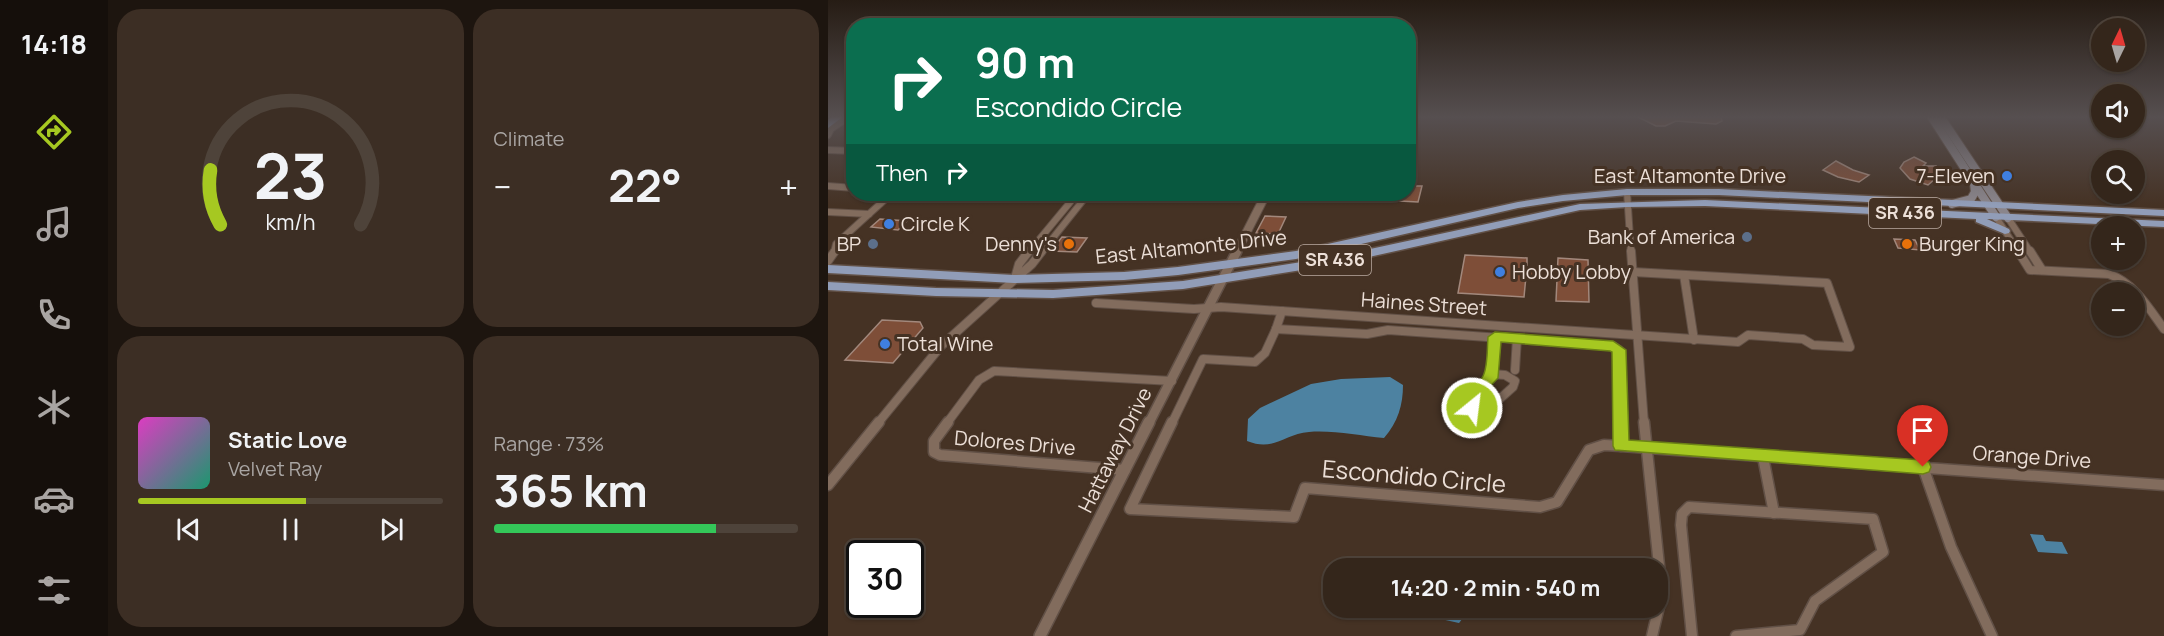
<!DOCTYPE html>
<meta charset="utf-8">
<style>
body{margin:0;font-family:Manrope,sans-serif;background:#3c2e24;color:#f1f3f6;height:100vh;display:flex;flex-direction:column;font-size:22px;white-space:nowrap}
*{box-sizing:border-box;margin:0}
p{font-size:20px;color:#a9a5a3}
.icon{flex:none;width:33px;height:33px;fill:none;stroke:currentColor;stroke-width:2;stroke-linecap:round;stroke-linejoin:round}
.map{position:relative;flex:1;overflow:hidden}
.details{display:flex;flex-direction:column;gap:9px;padding:9px;background:#1d150f;width:720px}
.details>*{flex:none}
.banner{position:absolute;left:18px;top:18px;width:570px;height:183px;border-radius:24px;box-shadow:0 2px 4px #0004,0 0 0 2px #4e433a;background:#0b6e4f;color:#fff;overflow:hidden}
.needle{width:39px;rotate:5deg}
.tools{position:absolute;left:1263px;top:18px;display:grid;gap:12px}
.tools a{display:grid;place-items:center;width:54px;height:54px;border-radius:50%;background:#34261b;box-shadow:0 2px 4px #0004,0 0 0 2px #4e433a;font-size:30px}
.speed{position:absolute;left:18px;top:540px;display:flex;gap:12px;font-size:30px;font-weight:700;text-align:center}
.speed>*{display:grid;place-content:center;width:78px;height:78px;border-radius:50%;background:#34261b;box-shadow:0 2px 4px #0004,0 0 0 2px #4e433a;line-height:1}
.speed .limit{border:3px solid #111;border-radius:9px;background:#fff;color:#111}
.pin{position:absolute;display:grid;place-items:center;width:51px;height:51px;color:#fff;margin:-62px -26px;border-radius:50% 50% 50% 0;rotate:-45deg;box-shadow:0 0 6px #0007}
.pin .icon{rotate:45deg}
.me{position:absolute;width:66px;margin:-33px;rotate:29deg;stroke-linejoin:round;filter:drop-shadow(0 0 4px #0008)}
.turn{display:flex;align-items:center;gap:21px;height:126px;padding:0 30px;font-size:27px}
.turn .icon{width:78px;height:78px;stroke-width:2.5}
.turn b{display:block;font-size:42px;line-height:51px}
.then{display:flex;align-items:center;height:57px;padding:0 30px;background:#0003;gap:12px;font-size:22px}
.big{font-size:45px;font-weight:700;line-height:1.1}
.details .widget{flex:1;display:flex;flex-direction:column;justify-content:center;gap:9px;min-width:0;padding:0 21px;border-radius:24px;background:#3c2e24}
.details .dial{align-items:center;gap:0}
.dial svg{height:156px;overflow:visible;fill:none;stroke:#4e433a;stroke-width:7;stroke-linecap:round;text-anchor:middle}
.dial text{fill:#f1f3f6;stroke:none}
.song{display:flex;align-items:center;gap:18px}
.cover{width:72px;height:72px;border-radius:9px;background:linear-gradient(135deg,hsl(310 70% 55%),hsl(160 70% 35%))}
.played{height:6px;border-radius:3px;background:linear-gradient(90deg,#a6c821 55%,#4e433a 55%)}
.keys{display:flex;justify-content:space-around;direction:ltr}
.heat{display:flex;justify-content:space-between;align-items:center;font-size:33px;direction:ltr}
.charge{height:9px;border-radius:4px;background:linear-gradient(90deg,#34c759 73%,#4e433a 0)}
.details .tiles{flex:1;display:grid;gap:9px;grid-template-columns:repeat(2,1fr)}
.trip{position:absolute;left:495px;top:558px;width:345px;height:60px;border-radius:24px;background:#34261b;box-shadow:0 2px 4px #0004,0 0 0 2px #4e433a;font-weight:700;line-height:60px;text-align:center}
main{display:flex;flex:1;min-height:0}
.tab-bar{display:flex;flex-direction:column;width:108px;justify-content:space-around;align-items:center;background:#150f0b;color:#a9a5a3}
.tab-bar .icon{width:42px;height:42px}
.tab-bar .on{color:#a6c821}
.tab-bar b{font-size:27px;color:#f1f3f6}
.map>svg:first-child{display:block}
.water{fill:#4d82a1}
.building{fill:#7e4e38;stroke:#a2887c;stroke-width:1.5}
.lines{fill:none;stroke-linecap:round;stroke-linejoin:round}
.minor-far2-casing{stroke:#615046;stroke-width:8}
.minor-far1-casing{stroke:#615046;stroke-width:10}
.minor-casing{stroke:#615046;stroke-width:13}
.tertiary-far2-casing{stroke:#615046;stroke-width:10}
.tertiary-far1-casing{stroke:#615046;stroke-width:12}
.tertiary-casing{stroke:#615046;stroke-width:14}
.secondary-casing{stroke:#615046;stroke-width:10}
.primary-casing{stroke:#615046;stroke-width:3}
.motorway-casing{stroke:#615046;stroke-width:2}
.minor-far2{stroke:#826c5d;stroke-width:6}
.minor-far1{stroke:#826c5d;stroke-width:8}
.minor{stroke:#826c5d;stroke-width:10}
.tertiary-far2{stroke:#826c5d;stroke-width:8}
.tertiary-far1{stroke:#826c5d;stroke-width:9}
.tertiary{stroke:#826c5d;stroke-width:11}
.secondary{stroke:#8a858b;stroke-width:8}
.primary{fill:#919db8;fill-rule:evenodd}
.motorway{fill:#9bbef5;fill-rule:evenodd}
.route{fill:#a6c821;stroke:#6c8215;stroke-width:1.5}
.shop-dot{fill:#3f7fe0;stroke:#453224;stroke-width:2}
.service-dot{fill:#5c6f8a;stroke:#453224;stroke-width:2}
.food-dot{fill:#e8710a;stroke:#453224;stroke-width:2}
.labels{text-anchor:middle;stroke-width:6;stroke-linejoin:round;paint-order:stroke}
.shield{fill:#453224;stroke:#baaba1;stroke-width:1.5}
.shield-label{font-size:18px;font-weight:bold;fill:#ecdfd7}
.street-label{font-size:20px;fill:#ecdfd7;stroke:#453224}
.poi-label{font-size:20px;fill:#ecdfd7;stroke:#453224;text-anchor:end}
.near-street-label{font-size:24px;fill:#ecdfd7;stroke:#453224}
</style>
<main>
<nav class="tab-bar">
<b>14:18</b>
<svg class="icon on" aria-label="directions" viewBox="0 0 24 24"><path d="M12 3l9 9-9 9-9-9zM9 14v-3h6M13 9l2 2-2 2"/></svg>
<svg class="icon" aria-label="music" viewBox="0 0 24 24"><path d="M9 18V5l10-2v13"/><circle cx="6" cy="18" r="3"/><circle cx="16" cy="16" r="3"/></svg>
<svg class="icon" aria-label="phone" viewBox="0 0 24 24"><path d="M5 4h4l2 5-3 2q2 4 5 5l2-3 5 2v4C11 20 4 13 5 4z"/></svg>
<svg class="icon" aria-label="climate" viewBox="0 0 24 24"><path d="M12 3v18M4 7l16 10M4 17L20 7"/></svg>
<svg class="icon" aria-label="car" viewBox="0 0 24 24"><path d="M5 17H2v-5l4-1 3-4h7l3 4 3 1v5h-3M9 17h6M6 11h13"/><circle cx="7" cy="17" r="2"/><circle cx="17" cy="17" r="2"/></svg>
<svg class="icon" aria-label="filters" viewBox="0 0 24 24"><path d="M4 7h16M4 17h16"/><circle cx="9" cy="7" r="2"/><circle cx="15" cy="17" r="2"/></svg>
</nav>
<section class="details">
<div class="tiles">
<div class="widget dial"><svg viewBox="0 0 100 80">
<path d="M14 69A42 42 0 1 1 86 69"/>
<path d="M14 69A42 42 0 0 1 9 41" stroke="#a6c821"/>
<text x="50" y="56" font-size="32" font-weight="700">23</text>
<text x="50" y="72" font-size="11">km/h</text>
</svg></div>
<div class="widget"><p>Climate</p>
<div class="heat"><a>−</a><b class="big">22°</b><a>+</a></div>
</div>
<div class="widget">
<div class="song"><i class="cover"></i><div><b>Static Love</b><p>Velvet Ray</p></div></div>
<div class="played"></div>
<div class="keys"><svg class="icon" aria-label="previous" viewBox="0 0 24 24"><path d="M18 5L8 12l10 7zM5 5v14"/></svg><svg class="icon" aria-label="pause" viewBox="0 0 24 24"><path d="M8 5v14M16 5v14"/></svg><svg class="icon" aria-label="next" viewBox="0 0 24 24"><path d="M6 5l10 7-10 7zM19 5v14"/></svg></div>
</div>
<div class="widget"><p>Range · 73%</p><b class="big">365 km</b><div class="charge"></div></div>
</div>
</section>
<div class="map">
<svg width="1336" height="636" viewBox="0 0 1336 636">
<rect width="100%" height="100%" fill="#453224"/>
<!-- water -->
<g class="water">
<path d="M562,377L575,385C575,405 570,422 556,438C532,436 505,430 481,432C456,434 446,452 419,441L420,419L432,408L483,384L513,379Z"/>
<polygon points="1202,534 1215,535 1218,541 1234,542 1240,554 1210,552"/>
<polygon points="563,608 643,608 631,623"/>
</g>
<!-- building -->
<g class="building">
<polygon points="808,116 893,116 894,121 888,124 848,121 837,126 828,126"/>
<polygon points="1086,157 1098,163 1095,166 1108,166 1115,172 1100,185 1082,179 1072,168 1076,162"/>
<polygon points="1008,161 1025,170 1041,175 1031,182 1010,177 995,170"/>
<polygon points="580,186 594,186 590,202 572,201 574,194 580,194"/>
<polygon points="437,216 458,217 450,234 428,233"/>
<polygon points="52,219 79,221 70,230 43,227"/>
<polygon points="234,237 259,238 249,252 223,251"/>
<polygon points="1066,239 1087,240 1092,250 1070,248"/>
<polygon points="637,255 699,258 699,268 710,269 709,277 698,276 696,297 630,293"/>
<polygon points="730,258 760,260 761,302 728,301"/>
<polygon points="54,320 92,322 95,328 65,363 17,360"/>
</g>
<g class="lines">
<defs>
<g id="minor-far2">
<polyline points="0,135 3,129 22,116"/>
<polyline points="0,150 26,151"/>
<polyline points="0,186 26,188"/>
<polyline points="799,192 803,253"/>
<polyline points="0,212 41,214"/>
<polyline points="1168,217 1191,253"/>
<polyline points="1180,218 1203,253"/>
<polyline points="6,253 8,244 63,194"/>
<polyline points="200,253 249,194"/>
<polyline points="213,253 260,194"/>
</g>
<g id="minor-far1">
<polyline points="803,251 816,423"/>
<path d="M1190,251L1202,270L1281,274C1307,284 1320,307 1336,329"/>
<polyline points="1202,251 1214,270"/>
<polyline points="0,261 7,251"/>
<polyline points="856,275 866,340"/>
<polyline points="187,278 191,264 201,251"/>
<polyline points="268,303 366,309 393,307 910,342 920,335 975,339 985,345 1022,347 999,283 805,272"/>
<polyline points="448,329 539,334 560,330 785,346 791,350 793,423"/>
<polyline points="448,329 454,311"/>
<polyline points="687,370 689,338"/>
<polygon points="663,374 677,375 687,381 685,387 657,412 644,408 645,395 663,378"/>
<polyline points="663,374 667,337"/>
<polyline points="50,423 113,346 204,264 214,251"/>
<polyline points="119,423 151,380 166,371 344,381"/>
<polyline points="344,423 375,359 427,362 437,353 448,329"/>
</g>
<g id="minor">
<polyline points="120,422 106,441 106,452 112,455 297,470"/>
<polyline points="344,422 302,509 466,517 477,488 712,507 729,502 761,450 776,445 793,446 792,422"/>
<polyline points="816,422 834,594 824,636"/>
<polyline points="793,446 1336,485"/>
<polyline points="935,457 946,513"/>
<polyline points="1095,467 1123,547 1164,636"/>
<polyline points="0,485 51,422"/>
<polyline points="864,636 853,525 854,514 861,507 1045,519 1055,552 987,601 972,630 908,636"/>
</g>
<polyline id="tertiary-far2" points="408,253 438,194"/>
<polyline id="tertiary-far1" points="321,423 409,251"/>
<polyline id="tertiary" points="212,636 321,422"/>
<g id="secondary">
<polyline points="1103,116 1168,217"/>
<polyline points="1112,116 1180,218"/>
<polyline points="1124,204 1143,199 1147,192 1146,183"/>
</g>
<g id="primary">
<polygon points="799,189 891,189 1336,210 1336,216 891,195 799,195 735,201 690,208 468,259 350,275 296,280 186,283 0,273 0,265 186,275 296,272 350,267 468,251 690,202 735,195"/>
<polygon points="877,200 1336,221 1336,227 1159,219 1181,229 1182,231 1181,233 1177,234 1148,222 1148,219 877,206 799,207 752,210 505,265 355,289 225,298 108,296 0,290 0,282 108,288 225,290 355,281 505,257 752,204"/>
</g>
<polygon id="motorway" points="5,116 16,116 0,128 0,120"/>
</defs>
<!-- minor-far2 casing -->
<use href="#minor-far2" class="minor-far2-casing"/>
<!-- minor-far1 casing -->
<use href="#minor-far1" class="minor-far1-casing"/>
<!-- minor casing -->
<use href="#minor" class="minor-casing"/>
<!-- tertiary-far2 casing -->
<use href="#tertiary-far2" class="tertiary-far2-casing"/>
<!-- tertiary-far1 casing -->
<use href="#tertiary-far1" class="tertiary-far1-casing"/>
<!-- tertiary casing -->
<use href="#tertiary" class="tertiary-casing"/>
<!-- secondary casing -->
<use href="#secondary" class="secondary-casing"/>
<!-- primary casing -->
<use href="#primary" class="primary-casing"/>
<!-- motorway casing -->
<use href="#motorway" class="motorway-casing"/>
<!-- minor-far2 -->
<use href="#minor-far2" class="minor-far2"/>
<!-- minor-far1 -->
<use href="#minor-far1" class="minor-far1"/>
<!-- minor -->
<use href="#minor" class="minor"/>
<!-- tertiary-far2 -->
<use href="#tertiary-far2" class="tertiary-far2"/>
<!-- tertiary-far1 -->
<use href="#tertiary-far1" class="tertiary-far1"/>
<!-- tertiary -->
<use href="#tertiary" class="tertiary"/>
<!-- secondary -->
<use href="#secondary" class="secondary"/>
<!-- primary -->
<use href="#primary" class="primary"/>
<!-- motorway -->
<use href="#motorway" class="motorway"/>
</g>
<!-- sky -->
<linearGradient id="sky" x2="0" y2="1"><stop stop-color="#261c14"/><stop offset="0.57" stop-color="#564f50"/><stop offset="1" stop-color="#564f50" stop-opacity="0"/></linearGradient>
<rect width="1336" height="205" fill="url(#sky)"/>
<!-- route -->
<path class="route" d="M667,332L785,341L798,350L801,440L1095,460L1101,462L1103,467L1101,472L1095,474L787,450L785,446L784,352L782,351L673,342L670,378L652,397L650,412H639C629,394 649,389 655,376C660,367 659,348 660,337Z"/>
<!-- markers -->
<g class="shop-dot">
<circle cx="1179" cy="176" r="6"/>
<circle cx="61" cy="224" r="6"/>
<circle cx="672" cy="272" r="6"/>
<circle cx="57" cy="344" r="6"/>
</g>
<g class="service-dot">
<circle cx="919" cy="237" r="6"/>
<circle cx="45" cy="244" r="6"/>
</g>
<g class="food-dot">
<circle cx="241" cy="244" r="6"/>
<circle cx="1079" cy="244" r="6"/>
</g>
<g class="labels">
<!-- shield labels -->
<g class="shield">
<rect x="1041" y="198" width="72" height="30" rx="4.5"/>
<rect x="471" y="245" width="72" height="30" rx="4.5"/>
</g>
<g class="shield-label">
<text x="1077" y="219">SR 436</text>
<text x="507" y="266">SR 436</text>
</g>
<!-- street labels -->
<g class="street-label">
<text x="862" y="183">East Altamonte Drive</text>
<text transform="translate(363 247) rotate(-6)" y="7">East Altamonte Drive</text>
<text transform="translate(596 304) rotate(4)" y="7">Haines Street</text>
<text transform="translate(187 443) rotate(5)" y="7">Dolores Drive</text>
<text transform="translate(287 450) rotate(-63)" y="7">Hattaway Drive</text>
<text transform="translate(1204 457) rotate(4)" y="7">Orange Drive</text>
</g>
<!-- poi labels -->
<g class="poi-label">
<text x="1167" y="183">7-Eleven</text>
<text x="73" y="231" text-anchor="start">Circle K</text>
<text x="907" y="244">Bank of America</text>
<text x="33" y="251">BP</text>
<text x="229" y="251">Denny's</text>
<text x="1091" y="251" text-anchor="start">Burger King</text>
<text x="684" y="279" text-anchor="start">Hobby Lobby</text>
<text x="69" y="351" text-anchor="start">Total Wine</text>
</g>
<!-- near-street labels -->
<g class="near-street-label">
<text transform="translate(586 477) rotate(5)" y="8">Escondido Circle</text>
</g>
</g>
</svg>
<div class="tools">
<a><svg class="needle" viewBox="-14 -14 28 28"><path d="M0-13l5 13h-10z" fill="#e53935"/><path d="M0 13l5-13h-10z" fill="#a9a5a3"/></svg></a>
<a><svg class="icon" aria-label="sound" viewBox="0 0 24 24"><path d="M4 9h4l5-4v14l-5-4H4zM17 9q2 3 0 6"/></svg></a>
<a><svg class="icon" aria-label="search" viewBox="0 0 24 24"><circle cx="10" cy="10" r="6"/><path d="M15 15l6 6"/></svg></a>
<a>+</a>
<a>−</a>
</div>
<div class="speed"><div class="limit">30</div></div>
<div class="pin" style="left:1095px;top:467px;background:#d93025"><svg class="icon" aria-label="arrive" viewBox="0 0 24 24"><path d="M6 21V4h12l-3 4 3 4H6"/></svg></div>
<svg class="me" style="left:644px;top:408px" viewBox="-20 -20 40 40"><circle r="17" fill="#a6c821" stroke="#fff" stroke-width="3"/><path d="M0-11L8 9 0 5-8 9z" fill="#fff"/></svg>
<div class="trip">14:20 · 2 min · 540 m</div>
<div class="banner">
<div class="turn"><svg class="icon" aria-label="right" viewBox="0 0 24 24"><path d="M7 20v-9h11M14 6l5 5-5 5"/></svg><div><b>90 m</b>Escondido Circle</div></div>
<div class="then">Then<svg class="icon" aria-label="right" viewBox="0 0 24 24"><path d="M7 20v-9h11M14 6l5 5-5 5"/></svg></div>
</div>
</div>
</main>
